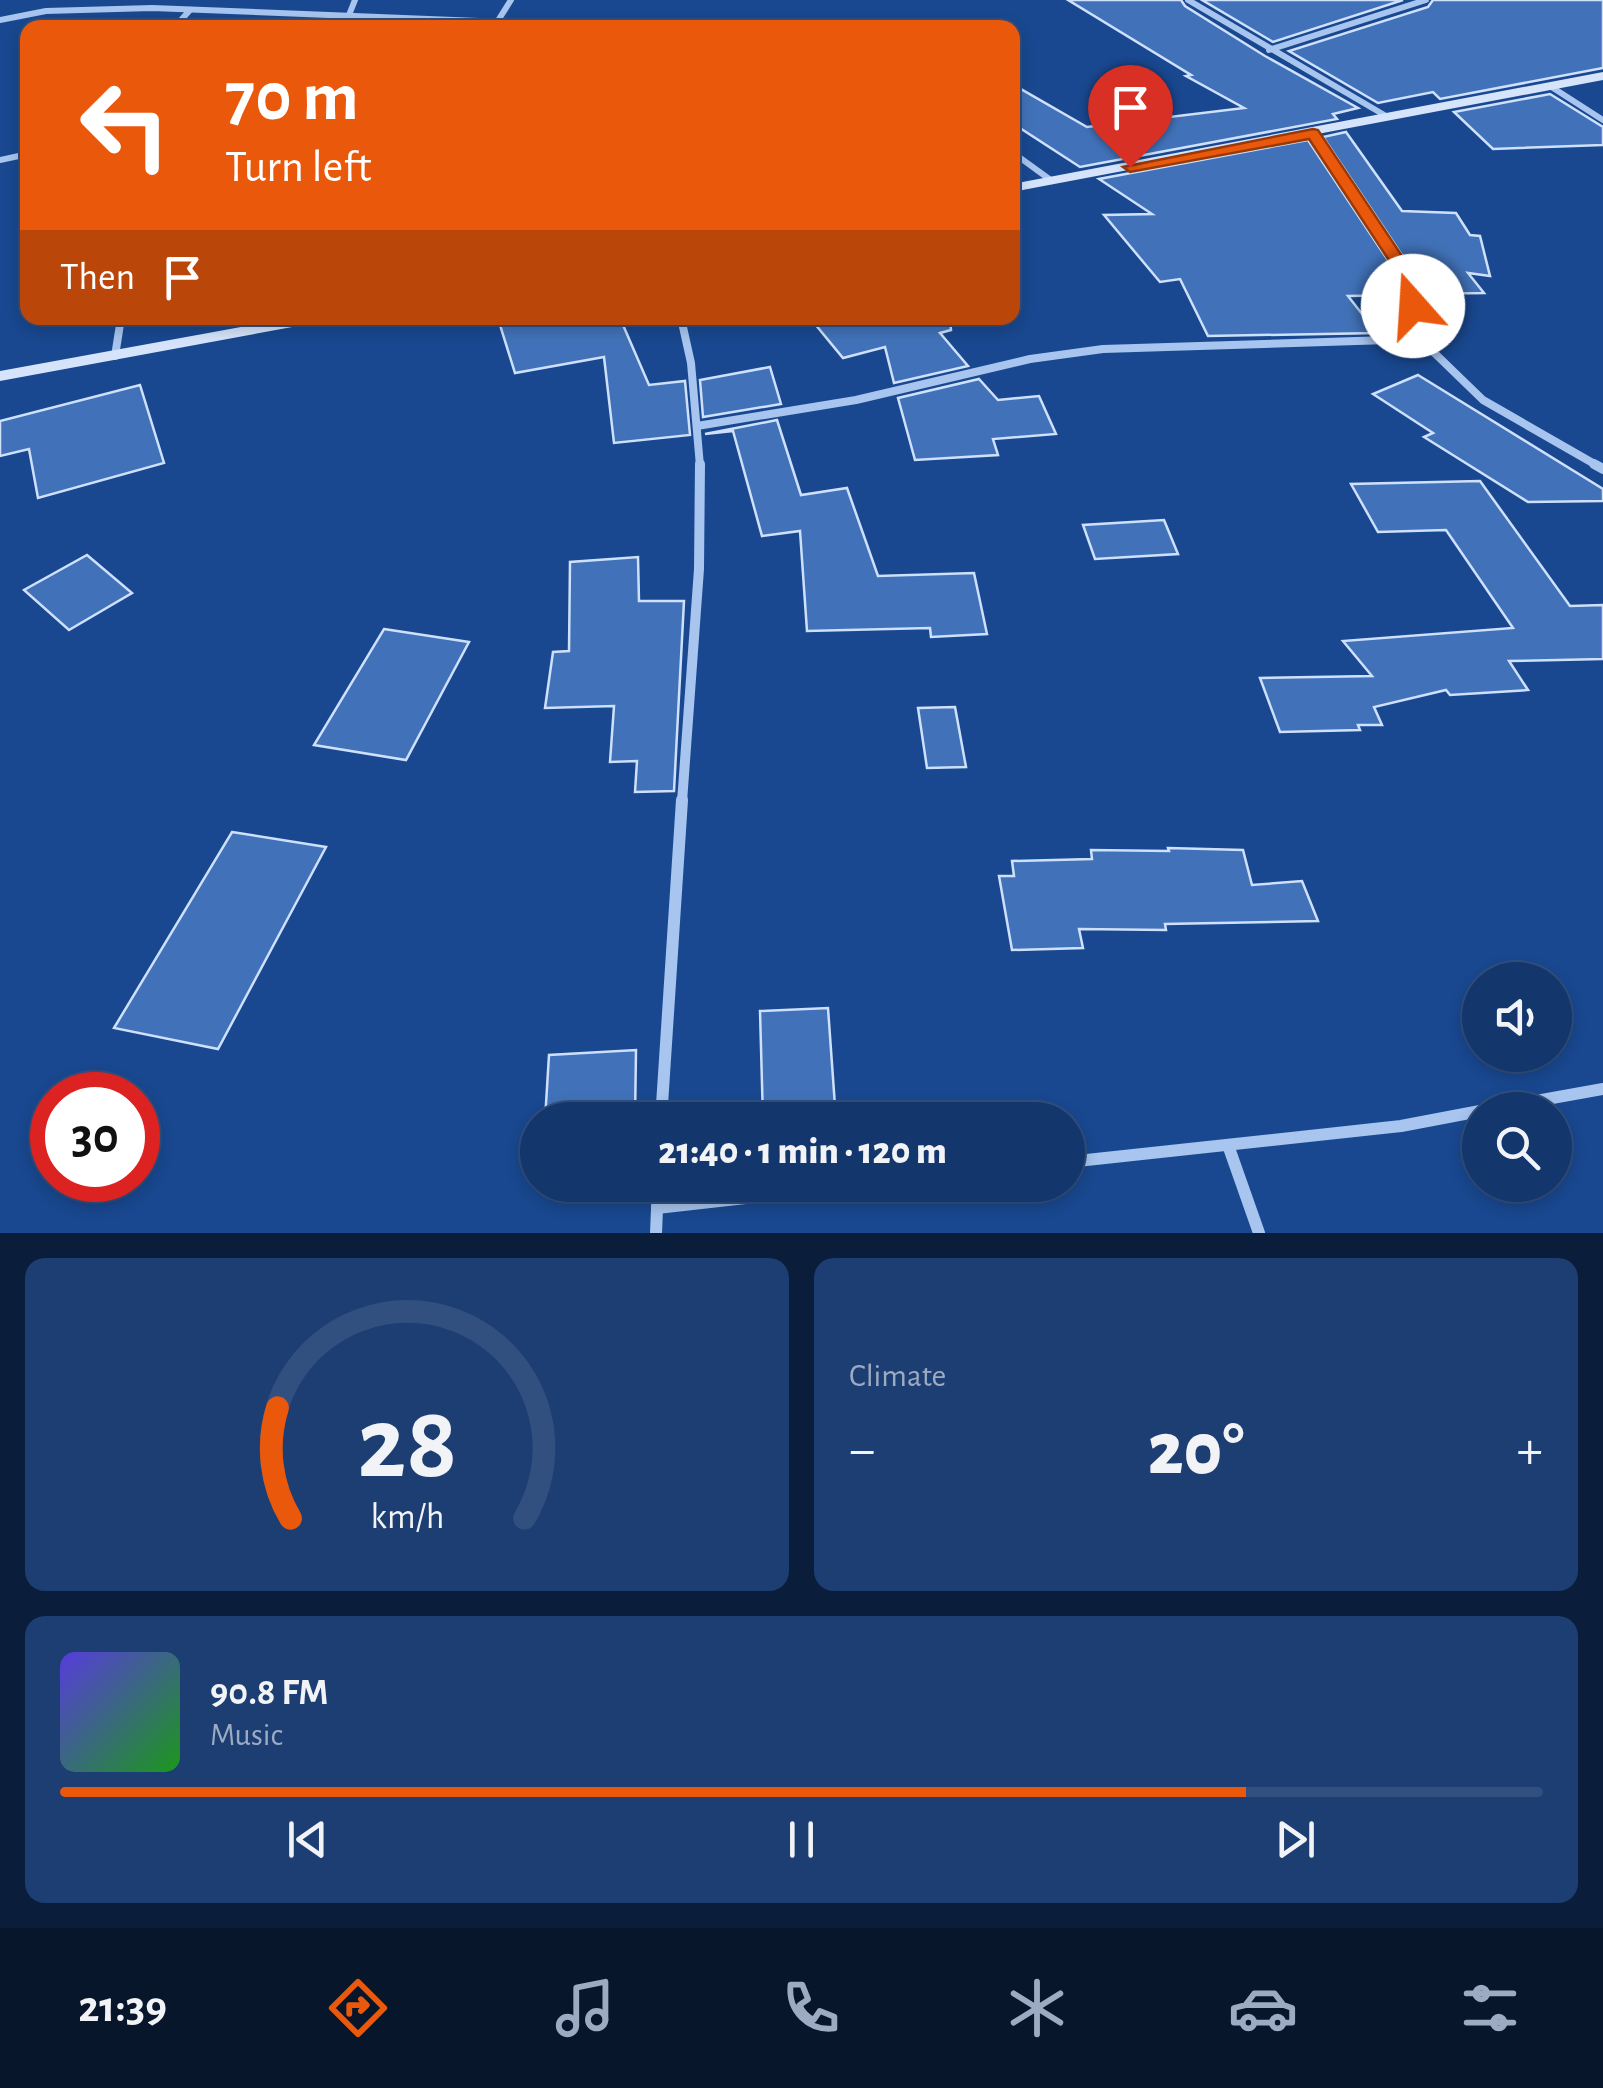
<!DOCTYPE html>
<meta charset="utf-8">
<style>
body{margin:0;font-family:"Alegreya Sans",sans-serif;background:#1c3e72;color:#f1f3f6;height:100vh;display:flex;flex-direction:column;font-size:38px;white-space:nowrap}
*{box-sizing:border-box;margin:0}
p{font-size:32px;color:#9dabc2}
.icon{flex:none;width:55px;height:55px;fill:none;stroke:currentColor;stroke-width:2;stroke-linecap:round;stroke-linejoin:round}
.map{position:relative;height:1233px;overflow:hidden}
.details{display:flex;flex-direction:column;gap:25px;padding:25px;background:#0a1e3b;flex:1}
.details>*{flex:none}
.guide{position:absolute;left:20px;top:20px;width:1000px;height:305px;border-radius:20px;box-shadow:0 5px 15px #0003,0 0 0 2px #32507f;background:#ea580c;color:#fff;overflow:hidden}
.buttons{position:absolute;left:1462px;top:962px;display:grid;gap:20px}
.buttons a{display:grid;place-items:center;width:110px;height:110px;border-radius:50%;background:#13366c;box-shadow:0 5px 15px #0003,0 0 0 2px #32507f;font-size:50px}
.speed{position:absolute;left:30px;top:1072px;display:flex;gap:20px;font-size:50px;font-weight:700;text-align:center}
.speed>*{display:grid;place-content:center;width:130px;height:130px;border-radius:50%;background:#13366c;box-shadow:0 5px 15px #0003,0 0 0 2px #32507f;line-height:1}
.speed .limit{border:15px solid #d22;background:#fff;color:#111}
.pin{position:absolute;display:grid;place-items:center;width:85px;height:85px;color:#fff;margin:-102px -42px;border-radius:50% 50% 50% 0;rotate:-45deg;box-shadow:0 0 10px #0007}
.pin .icon{rotate:45deg}
.me{position:absolute;width:110px;margin:-55px;rotate:341deg;stroke-linejoin:round;filter:drop-shadow(0 0 8px #0008)}
.turn{display:flex;align-items:center;gap:35px;height:210px;padding:0 40px;font-size:45px}
.turn .icon{width:130px;height:130px;stroke-width:2.5}
.turn b{display:block;font-size:70px;line-height:85px}
.then{display:flex;align-items:center;height:95px;padding:0 40px;background:#0003;gap:20px;font-size:38px}
.big{font-size:75px;font-weight:800;line-height:1.1}
.details .widget{flex:1;display:flex;flex-direction:column;justify-content:center;gap:15px;min-width:0;padding:0 35px;border-radius:20px;background:#1c3e72}
.details .dial{align-items:center;gap:0}
.dial svg{height:260px;overflow:visible;fill:none;stroke:#32507f;stroke-width:7;stroke-linecap:round;text-anchor:middle}
.dial text{fill:#f1f3f6;stroke:none}
.song{display:flex;align-items:center;gap:30px}
.cover{width:120px;height:120px;border-radius:15px;background:linear-gradient(135deg,hsl(250 70% 55%),hsl(120 70% 35%))}
.played{height:10px;border-radius:5px;background:linear-gradient(90deg,#ea580c 80%,#32507f 80%)}
.keys{display:flex;justify-content:space-around;direction:ltr}
.heat{display:flex;justify-content:space-between;align-items:center;font-size:55px;direction:ltr}
.details .tiles{flex:1;display:grid;gap:25px;grid-template-columns:1fr 1fr}
.widget:last-child{grid-column:span 2}
.trip{position:absolute;left:520px;top:1102px;width:565px;height:100px;border-radius:50px;background:#13366c;box-shadow:0 5px 15px #0003,0 0 0 2px #32507f;font-weight:800;line-height:100px;text-align:center}
.menu{display:flex;height:160px;justify-content:space-around;align-items:center;background:#08162b;color:#9dabc2}
.menu .icon{width:70px;height:70px}
.menu .on{color:#ea580c}
.menu b{font-size:45px;color:#f1f3f6}
.map>svg:first-child{display:block}
.building{fill:#4172b9;stroke:#cee0fb;stroke-width:2.5}
.lines{fill:none;stroke-linecap:round;stroke-linejoin:round}
.minor-far3{stroke:#a7c5ef;stroke-width:6}
.minor-far2{stroke:#a7c5ef;stroke-width:8}
.minor-far1{stroke:#a7c5ef;stroke-width:10}
.minor{stroke:#a7c5ef;stroke-width:12}
.secondary{fill:#d5e4fb;fill-rule:evenodd}
.route{fill:#ea580c;stroke:#983908;stroke-width:2.5}
</style>
<div class="map">
<svg width="1603" height="1233" viewBox="0 0 1603 1233">
<rect width="100%" height="100%" fill="#194890"/>
<!-- building -->
<g class="building">
<polygon points="1068,0 1181,0 1185,6 1265,56 1358,108 1333,114 1337,119 1080,167 1012,123 1012,84 1087,127 1244,108 1186,76 1191,75"/>
<polygon points="1202,0 1403,0 1273,42"/>
<polygon points="1433,0 1603,0 1603,68 1440,99 1433,92 1378,103 1289,51 1428,7"/>
<polygon points="1550,94 1603,127 1603,145 1493,149 1454,112"/>
<polygon points="1346,132 1402,211 1456,213 1470,235 1480,236 1490,276 1468,273 1484,293 1418,294 1412,270 1323,137"/>
<polygon points="1308,140 1399,277 1403,295 1348,296 1377,333 1208,336 1180,279 1160,282 1104,215 1152,214 1099,179"/>
<polygon points="542,318 620,318 649,385 685,381 690,435 614,443 604,357 515,373 500,325"/>
<polygon points="810,318 950,318 951,330 940,333 968,366 894,383 885,347 843,358"/>
<polygon points="770,367 781,404 703,417 700,380"/>
<polygon points="1418,375 1603,489 1603,501 1528,502 1424,437 1433,433 1373,394"/>
<polygon points="979,379 998,400 1039,396 1056,434 993,439 998,455 915,460 898,398"/>
<polygon points="140,385 164,463 38,498 29,449 0,456 0,421"/>
<polygon points="777,420 801,495 847,488 878,576 974,573 987,634 931,637 930,628 807,631 800,531 762,536 733,431 705,434"/>
<polygon points="1480,481 1570,606 1603,605 1603,659 1509,661 1528,690 1450,695 1446,690 1374,707 1382,725 1358,725 1360,730 1280,732 1260,678 1372,676 1343,641 1513,628 1446,530 1378,532 1351,484"/>
<polygon points="1164,520 1178,554 1095,559 1083,525"/>
<polygon points="87,555 132,593 69,630 24,590"/>
<polygon points="638,557 639,601 684,601 674,791 635,792 637,761 610,762 614,706 545,708 553,652 569,651 570,562"/>
<polygon points="384,629 469,642 406,760 314,745"/>
<polygon points="955,707 966,767 927,768 918,708"/>
<polygon points="232,832 326,847 218,1049 114,1028"/>
<polygon points="1168,848 1243,850 1252,885 1302,881 1318,921 1165,924 1166,930 1079,929 1083,948 1012,950 999,876 1014,876 1012,861 1092,859 1091,850 1169,851"/>
<polygon points="828,1008 836,1120 763,1120 760,1011"/>
<polygon points="636,1050 635,1120 545,1120 549,1055"/>
</g>
<g class="lines">
<!-- minor-far3 -->
<g class="minor-far3">
<polyline points="1188,0 1386,116"/>
<polyline points="349,15 355,0"/>
<polyline points="499,19 511,0"/>
<polyline points="0,20 46,11 152,8 657,28"/>
<polyline points="174,28 190,10"/>
<polyline points="1269,50 1426,0"/>
<polyline points="1550,86 1603,120"/>
<polyline points="1313,134 1360,205"/>
<polyline points="1012,152 1052,181"/>
<polyline points="0,160 28,154"/>
</g>
<!-- minor-far2 -->
<g class="minor-far2">
<polyline points="1358,202 1406,274 1420,339 1483,400 1598,466"/>
<polyline points="681,318 691,363 700,466"/>
<polyline points="115,356 121,318"/>
<polyline points="697,426 856,400 1030,359 1103,349 1420,339"/>
</g>
<!-- minor-far1 -->
<g class="minor-far1">
<polyline points="1594,464 1603,469"/>
<polyline points="682,802 699,569 700,464"/>
</g>
<!-- minor -->
<g class="minor">
<polyline points="1485,1110 1603,1089"/>
<polyline points="661,1120 682,800"/>
<polyline points="1228,1145 1259,1233"/>
<polyline points="1068,1162 1401,1126 1480,1111"/>
<polyline points="657,1208 863,1185"/>
<polyline points="656,1233 658,1185"/>
</g>
<!-- secondary -->
<g class="secondary">
<polygon points="1603,72 1603,80 1012,192 1012,184"/>
<polygon points="291,318 322,318 314,323 0,381 0,371"/>
</g>
</g>
<!-- route -->
<polygon class="route" points="1313,129 1318,130 1414,274 1422,306 1419,310 1404,306 1398,274 1309,139 1130,172 1123,167"/>
</svg>
<div class="buttons">
<a><svg class="icon" aria-label="sound" viewBox="0 0 24 24"><path d="M4 9h4l5-4v14l-5-4H4zM17 9q2 3 0 6"/></svg></a>
<a><svg class="icon" aria-label="search" viewBox="0 0 24 24"><circle cx="10" cy="10" r="6"/><path d="M15 15l6 6"/></svg></a>
</div>
<div class="speed"><div class="limit">30</div></div>
<div class="pin" style="left:1130px;top:167px;background:#d93025"><svg class="icon" aria-label="arrive" viewBox="0 0 24 24"><path d="M6 21V4h12l-3 4 3 4H6"/></svg></div>
<svg class="me" style="left:1413px;top:306px" viewBox="-20 -20 40 40"><circle r="19" fill="#fff"/><path d="M0-13L10 11 0 6-10 11z" fill="#ea580c"/></svg>
<div class="trip">21:40 · 1 min · 120 m</div>
<div class="guide">
<div class="turn"><svg class="icon" aria-label="left" viewBox="0 0 24 24"><path d="M17 20v-9H6M10 6l-5 5 5 5"/></svg><div><b>70 m</b>Turn left</div></div>
<div class="then">Then<svg class="icon" aria-label="arrive" viewBox="0 0 24 24"><path d="M6 21V4h12l-3 4 3 4H6"/></svg></div>
</div>
</div>
<section class="details">
<div class="tiles">
<div class="widget dial"><svg viewBox="0 0 100 80">
<path d="M14 69A42 42 0 1 1 86 69"/>
<path d="M14 69A42 42 0 0 1 10 35" stroke="#ea580c"/>
<text x="50" y="56" font-size="32" font-weight="700">28</text>
<text x="50" y="72" font-size="11">km/h</text>
</svg></div>
<div class="widget"><p>Climate</p>
<div class="heat"><a>−</a><b class="big">20°</b><a>+</a></div>
</div>
<div class="widget">
<div class="song"><i class="cover"></i><div><b>90.8 FM</b><p>Music</p></div></div>
<div class="played"></div>
<div class="keys"><svg class="icon" aria-label="previous" viewBox="0 0 24 24"><path d="M18 5L8 12l10 7zM5 5v14"/></svg><svg class="icon" aria-label="pause" viewBox="0 0 24 24"><path d="M8 5v14M16 5v14"/></svg><svg class="icon" aria-label="next" viewBox="0 0 24 24"><path d="M6 5l10 7-10 7zM19 5v14"/></svg></div>
</div>
</div>
</section>
<nav class="menu">
<b>21:39</b>
<svg class="icon on" aria-label="directions" viewBox="0 0 24 24"><path d="M12 3l9 9-9 9-9-9zM9 14v-3h6M13 9l2 2-2 2"/></svg>
<svg class="icon" aria-label="music" viewBox="0 0 24 24"><path d="M9 18V5l10-2v13"/><circle cx="6" cy="18" r="3"/><circle cx="16" cy="16" r="3"/></svg>
<svg class="icon" aria-label="phone" viewBox="0 0 24 24"><path d="M5 4h4l2 5-3 2q2 4 5 5l2-3 5 2v4C11 20 4 13 5 4z"/></svg>
<svg class="icon" aria-label="climate" viewBox="0 0 24 24"><path d="M12 3v18M4 7l16 10M4 17L20 7"/></svg>
<svg class="icon" aria-label="car" viewBox="0 0 24 24"><path d="M5 17H2v-5l4-1 3-4h7l3 4 3 1v5h-3M9 17h6M6 11h13"/><circle cx="7" cy="17" r="2"/><circle cx="17" cy="17" r="2"/></svg>
<svg class="icon" aria-label="filters" viewBox="0 0 24 24"><path d="M4 7h16M4 17h16"/><circle cx="9" cy="7" r="2"/><circle cx="15" cy="17" r="2"/></svg>
</nav>
